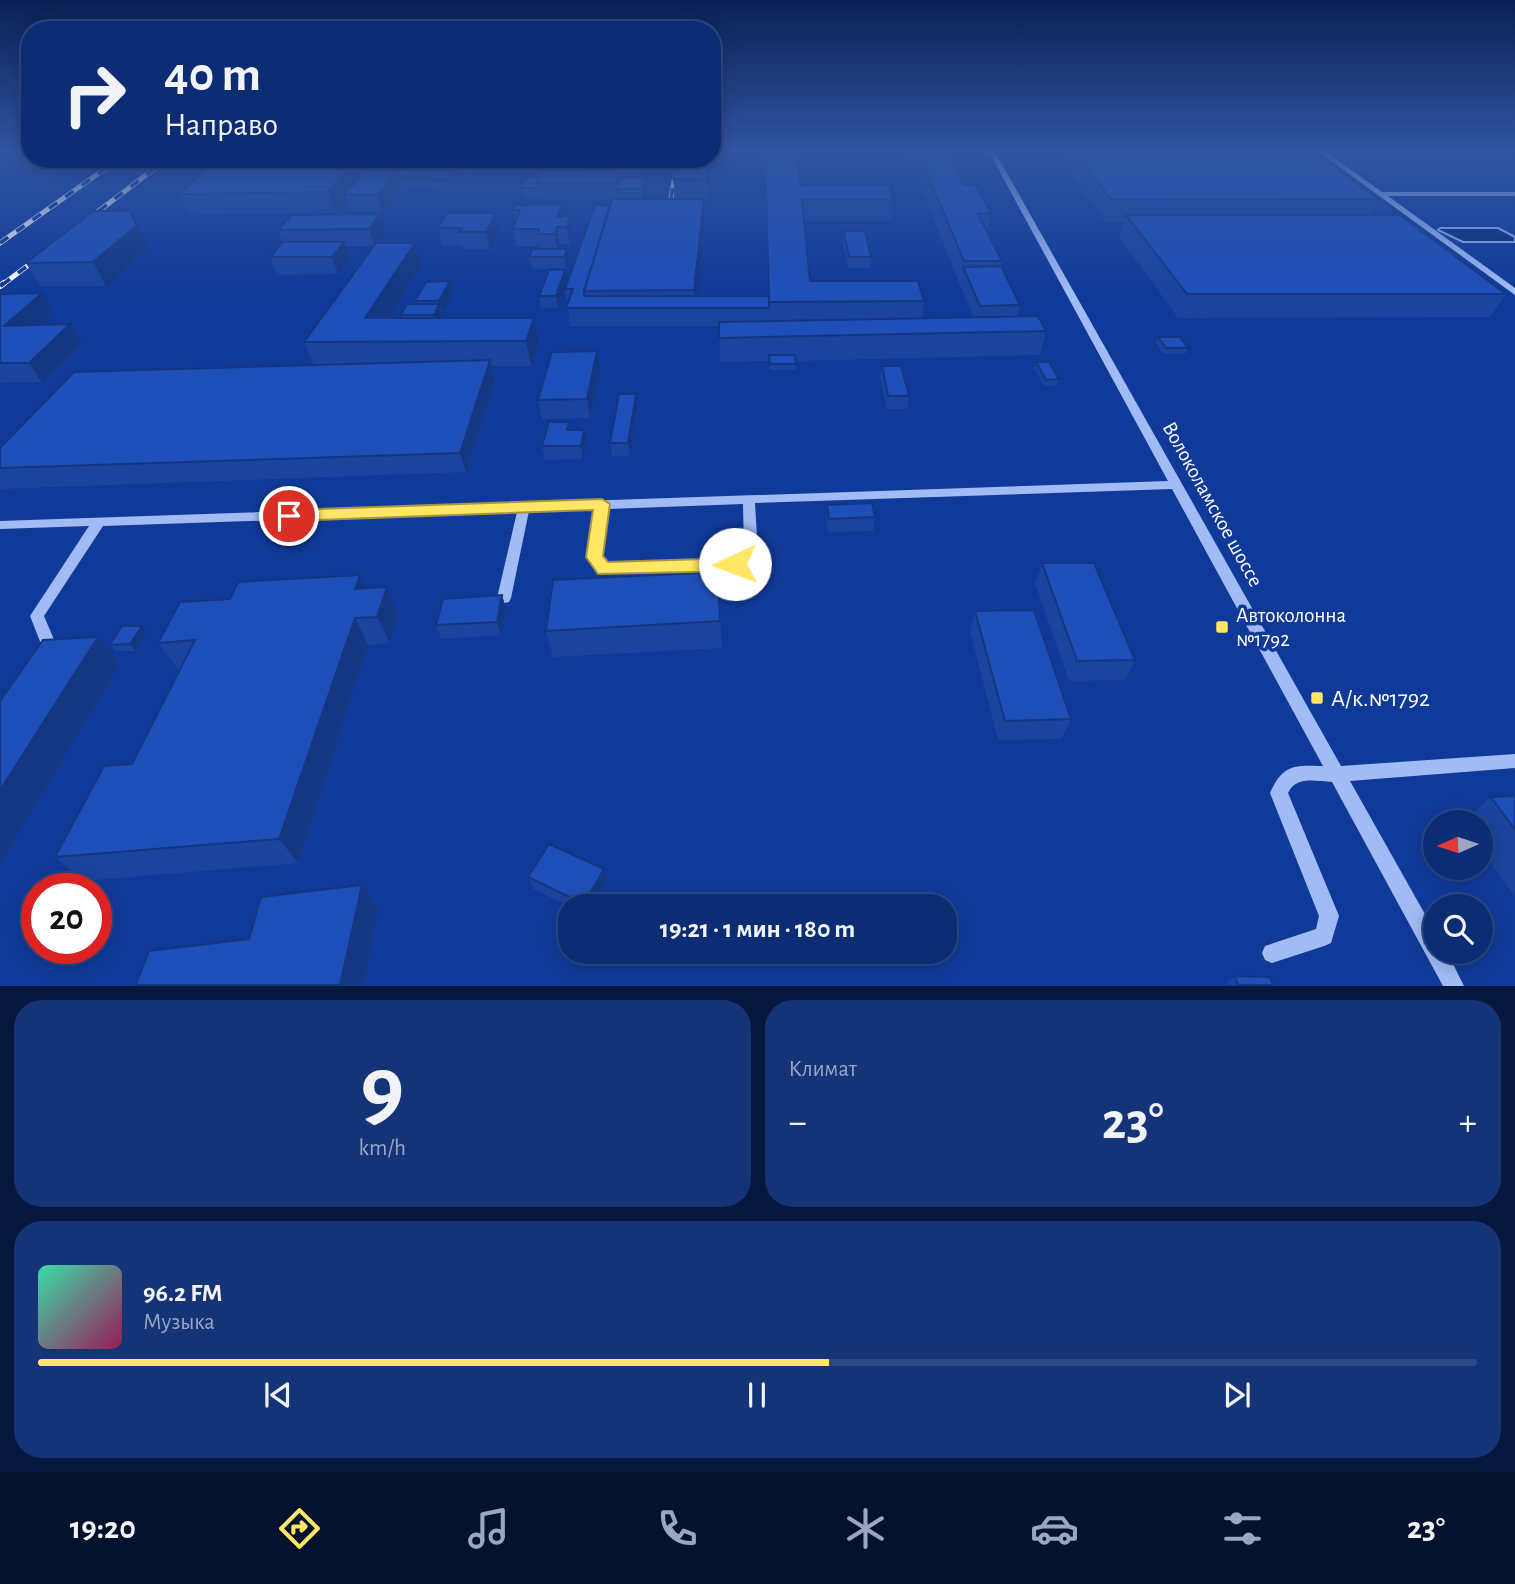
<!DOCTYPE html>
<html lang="ru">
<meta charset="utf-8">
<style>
body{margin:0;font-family:"Alegreya Sans",sans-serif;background:#153478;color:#f1f3f6;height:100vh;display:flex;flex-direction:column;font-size:26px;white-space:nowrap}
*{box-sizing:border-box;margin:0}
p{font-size:23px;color:#9aa7c4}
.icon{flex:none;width:38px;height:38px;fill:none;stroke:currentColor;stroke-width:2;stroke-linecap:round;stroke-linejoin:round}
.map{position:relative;height:986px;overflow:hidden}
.sheet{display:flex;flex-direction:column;gap:14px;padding:14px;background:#07183f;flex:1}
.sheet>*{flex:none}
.hud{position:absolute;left:21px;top:21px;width:700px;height:147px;border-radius:28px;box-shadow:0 4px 18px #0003,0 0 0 2px #2c4885;background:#0c2c73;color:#f1f3f6;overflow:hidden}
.needle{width:46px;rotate:267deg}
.controls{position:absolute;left:1423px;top:810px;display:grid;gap:14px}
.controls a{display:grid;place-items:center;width:70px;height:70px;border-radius:50%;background:#0c2c73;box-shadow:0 4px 18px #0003,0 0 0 2px #2c4885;font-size:35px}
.speed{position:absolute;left:21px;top:873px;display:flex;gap:14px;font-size:35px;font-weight:700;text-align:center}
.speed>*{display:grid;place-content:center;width:91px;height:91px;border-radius:50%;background:#0c2c73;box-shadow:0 4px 18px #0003,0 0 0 2px #2c4885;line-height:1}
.speed .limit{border:10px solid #d22;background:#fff;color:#111}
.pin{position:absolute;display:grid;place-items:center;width:60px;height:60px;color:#fff;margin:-30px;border:4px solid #fff;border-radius:50%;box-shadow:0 2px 7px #0007}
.me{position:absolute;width:77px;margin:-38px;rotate:268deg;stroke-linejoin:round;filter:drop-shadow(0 0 5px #0008)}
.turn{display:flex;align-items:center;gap:24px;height:147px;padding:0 28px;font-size:32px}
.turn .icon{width:91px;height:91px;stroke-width:2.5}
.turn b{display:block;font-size:49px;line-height:60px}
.big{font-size:52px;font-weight:700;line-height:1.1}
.sheet .card{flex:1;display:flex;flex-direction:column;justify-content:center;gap:10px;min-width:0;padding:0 24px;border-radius:28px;background:#153478}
.sheet .dial{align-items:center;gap:0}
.dial b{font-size:91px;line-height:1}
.song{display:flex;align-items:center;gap:21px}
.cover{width:84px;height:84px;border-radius:10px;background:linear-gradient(135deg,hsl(160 70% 55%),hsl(330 70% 35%))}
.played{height:7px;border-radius:4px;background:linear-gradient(90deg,#ffe665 55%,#2c4885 55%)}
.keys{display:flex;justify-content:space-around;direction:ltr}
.heat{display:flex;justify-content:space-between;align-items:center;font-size:38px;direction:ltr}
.sheet .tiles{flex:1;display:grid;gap:14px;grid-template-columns:1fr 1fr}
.card:last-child{grid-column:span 2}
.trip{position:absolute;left:558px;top:894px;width:399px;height:70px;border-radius:28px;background:#0c2c73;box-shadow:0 4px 18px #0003,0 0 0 2px #2c4885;font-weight:700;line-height:70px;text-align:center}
.tabs{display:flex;height:112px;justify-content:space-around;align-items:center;background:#05122e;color:#9aa7c4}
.tabs .icon{width:49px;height:49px}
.tabs .on{color:#ffe665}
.tabs b{font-size:32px;color:#f1f3f6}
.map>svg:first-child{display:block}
.water{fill:#092a74;stroke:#93b5f8;stroke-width:2}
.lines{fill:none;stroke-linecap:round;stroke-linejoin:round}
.minor{fill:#a1bcf4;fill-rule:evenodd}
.rail-far1-casing{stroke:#fff;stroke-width:5}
.rail-casing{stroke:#fff;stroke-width:6}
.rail-far1{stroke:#103a99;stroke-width:3.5;stroke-dasharray:10;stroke-linecap:butt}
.rail{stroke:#103a99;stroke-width:4.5;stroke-dasharray:13;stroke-linecap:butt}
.wall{fill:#1a449e}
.shaded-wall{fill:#153781}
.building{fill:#1e4fb8;stroke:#153781;stroke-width:2}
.route{fill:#ffe665;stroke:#a69642;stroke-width:2}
.poi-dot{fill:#ffe665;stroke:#103a99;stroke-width:2.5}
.labels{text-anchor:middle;stroke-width:7;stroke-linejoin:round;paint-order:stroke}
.street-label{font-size:21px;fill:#fff;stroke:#103a99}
.poi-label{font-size:21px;fill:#fff;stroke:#103a99;text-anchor:start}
.near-poi-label{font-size:24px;fill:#fff;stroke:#103a99;text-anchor:start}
</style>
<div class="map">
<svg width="1515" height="986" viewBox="0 0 1515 986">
<rect width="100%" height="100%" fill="#103a99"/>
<!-- water -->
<polygon class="water" points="1440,228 1498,228 1515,237 1515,242 1463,242 1438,230"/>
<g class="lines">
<!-- minor -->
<g class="minor">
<path d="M989,152H995L1341,766L1515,754V768L1350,781L1435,932V952H1447L1464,986H1443L1332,782C1315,781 1296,776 1288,793L1339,916L1331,943L1324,946L1272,963L1265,960L1262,953L1265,946L1316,929L1319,916L1270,793C1283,764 1294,765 1323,766L1172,489L755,503L758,554L756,557L740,567L604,574L599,573L588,557L595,509L529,511L511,598L509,602L504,603L499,602L497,598L517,512L103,526L44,616L58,649L53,658L48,660L43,658L41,654L43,649L30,616L89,526L0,529V521L1168,481ZM743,504L744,552L732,559L608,564L602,556L608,509Z"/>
<polygon points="1319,152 1326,152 1382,192 1515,192 1515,196 1388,196 1515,288 1515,295"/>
</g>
<defs>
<g id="rail-far1">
<polyline points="671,198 678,159"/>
<polyline points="83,223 167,159"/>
<polyline points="0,243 119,159"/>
<polyline points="2,285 42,255"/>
</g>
<polyline id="rail" points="0,286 4,283"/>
</defs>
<!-- rail-far1 casing -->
<use href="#rail-far1" class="rail-far1-casing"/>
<!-- rail casing -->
<use href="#rail" class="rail-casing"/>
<!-- rail-far1 -->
<use href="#rail-far1" class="rail-far1"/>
<!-- rail -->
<use href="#rail" class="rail"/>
</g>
<!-- wall -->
<g class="wall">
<polygon points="764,152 873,152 873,153 797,154 800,186 893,200 891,221 804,221 810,281 924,301 922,318 973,317 912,165 913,159 904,160 901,152 948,152 964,185 991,213 987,231 1002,261 1001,266 1020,305 1018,316 1046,331 1040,355 796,361 796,370 770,370 769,361 720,362 719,326 570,326 565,289 610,205 612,200 523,199 521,188 540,176 611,171 609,159 643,159 640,172 620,172 620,177 646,177 647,188 643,199 675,199 673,179 712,159 708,200 704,200 705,221 697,296 768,296"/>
<polygon points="1057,152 1314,152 1378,199 1370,215 1506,294 1490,317 1178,318 1119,237 1124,222 1106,222 1063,164 1065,152"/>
<polygon points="1333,152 1515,152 1515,183 1377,183"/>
<polygon points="484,159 474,172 460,172 457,161"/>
<polygon points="496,159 526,159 526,161 524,165 498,165"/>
<polygon points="540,159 574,159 569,170 542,171"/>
<polygon points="369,171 453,171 455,181 448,190 430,190 429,187 403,187 382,211 349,211 346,200 336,213 189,215 179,194"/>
<polygon points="515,205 564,217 570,216 572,233 570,244 559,244 558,249 569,261 566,268 532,269 529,257 540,249 540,246 516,246 513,229 516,222 513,210"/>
<polygon points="496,213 500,230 490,249 463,249 462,245 442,245 438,228"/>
<polygon points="292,215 386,230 377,243 421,265 389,318 402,318 401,315 416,304 415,301 450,281 453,293 442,313 443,316 442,318 534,318 539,342 531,366 492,366 495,379 466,472 0,489 0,448 314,365 304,342 374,246 345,246 350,259 338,274 277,275 270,257 283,243 278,230"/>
<polygon points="844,231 871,257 870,268 848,268 843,243"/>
<polygon points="148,247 106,286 40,286 26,263"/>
<polygon points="565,270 567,282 558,308 541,308 539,296"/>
<polygon points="0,294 54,311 38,325 82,343 42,382 0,383"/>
<polygon points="1158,337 1188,348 1185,354 1163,354 1156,343"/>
<polygon points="1036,362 1059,379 1057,386 1044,386 1034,368"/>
<polygon points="882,366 909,396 907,409 887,409 880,378"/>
<polygon points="600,370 590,418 542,419 538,400"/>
<polygon points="637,407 630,456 612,456 610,443"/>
<polygon points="569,422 570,430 587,443 583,459 545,460 542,446"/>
<polygon points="827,505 875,517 873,531 828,532 826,518"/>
<polygon points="1042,563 1135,660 1125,680 1069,681 1035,583"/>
<polygon points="718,572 722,648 553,657 546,631"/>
<polygon points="387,587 398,614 390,643 368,645 298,863 83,881 55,857 132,764 181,669 178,669 158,643 366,588"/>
<polygon points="502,595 506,609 501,635 441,639 436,625"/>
<polygon points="975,611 1071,719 1062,739 998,740 970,631"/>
<polygon points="147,632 136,651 116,651 110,645"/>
<polygon points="1515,796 1515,897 1480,848 1480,822 1462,822 1491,797"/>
<polygon points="604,869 607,881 593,906 570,906 570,907 533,889 528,877"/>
<polygon points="1235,976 1273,985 1225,985"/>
</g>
<!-- shaded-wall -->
<g class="shaded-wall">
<polygon points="356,159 378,159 350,195 344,194 346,200 336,213 328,192"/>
<polygon points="473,159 484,159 474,172 471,162"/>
<polygon points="568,159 574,159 569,170"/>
<polygon points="639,159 643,159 640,172"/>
<polygon points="709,159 712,159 708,200 707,179"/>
<polygon points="398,171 403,187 382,211 377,195"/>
<polygon points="453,171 455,181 448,190 446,180"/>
<polygon points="620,172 621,187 615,189 617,200 615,184"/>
<polygon points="646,177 647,188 643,200 642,189"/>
<polygon points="704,199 705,221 696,308 695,308 694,290"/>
<polygon points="562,204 565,220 558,217"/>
<polygon points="496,213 500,230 490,249 486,232"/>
<polygon points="380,214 386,230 375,246 369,229"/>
<polygon points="570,216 572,233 570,244 567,227"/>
<polygon points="137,225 148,247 106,286 93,262"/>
<polygon points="557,227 559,244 558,251 555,234"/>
<polygon points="344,242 350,259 338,274 332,257"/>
<polygon points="415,243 421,265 374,343 365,318"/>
<polygon points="567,249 569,261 566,268 564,257"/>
<polygon points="565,270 567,282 558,308 556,296"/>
<polygon points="450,281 453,293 443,313 439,301"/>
<polygon points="42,293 54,311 16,344 4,326"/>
<polygon points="439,304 443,316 437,327 434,315"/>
<polygon points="534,318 539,342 531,366 526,341"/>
<polygon points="70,324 82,343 42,382 29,363"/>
<polygon points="597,351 600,370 590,418 587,399"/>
<polygon points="490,360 495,379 466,472 460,453"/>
<polygon points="636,394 637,407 630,456 628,443"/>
<polygon points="584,430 587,443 583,459 581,446"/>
<polygon points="360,575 372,601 355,589"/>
<polygon points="387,587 398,614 390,643 377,617"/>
<polygon points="502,595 506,609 501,635 497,622"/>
<polygon points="355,618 368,645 298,863 279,839"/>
<polygon points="142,626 147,632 136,651 130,644"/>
<polygon points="98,637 120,664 0,864 0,790"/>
<polygon points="604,869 607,881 593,906 585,906 584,904"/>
<polygon points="362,885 378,908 363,985 340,985"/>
</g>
<!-- building -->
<g class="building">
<polygon points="765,152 797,152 800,186 889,185 893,200 802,200 810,281 918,281 924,301 769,302"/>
<polygon points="918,152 948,152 964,185 976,185 991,213 978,214 1002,261 964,261"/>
<polygon points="1074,152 1314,152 1378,199 1112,200"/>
<polygon points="1371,152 1515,152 1515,162 1388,163"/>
<polygon points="219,159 356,159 328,192 179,194"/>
<polygon points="459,159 473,159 471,162 457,161"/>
<polygon points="677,159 709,159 707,179 673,179"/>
<polygon points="374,170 453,171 446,180 427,180 429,177 400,176 398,171 373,171"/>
<polygon points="367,171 398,171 377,195 344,194"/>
<polygon points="543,171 620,172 615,184 536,183"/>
<polygon points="528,176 540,176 536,183 537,188 521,188"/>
<polygon points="620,177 646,177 642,189 615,189"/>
<polygon points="612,199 704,199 694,290 584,291"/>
<polygon points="562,204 558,217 570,216 567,227 557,227 555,234 538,234 539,229 513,229 520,210 513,210 515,205"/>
<polygon points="595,205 610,205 584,291 584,296 769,296 769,308 566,308 573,289 565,289"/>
<polygon points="93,211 129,211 137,225 93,262 26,263"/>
<polygon points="447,213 496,213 486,232 459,232 462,228 438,228"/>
<polygon points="380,214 369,229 278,230 292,215"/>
<polygon points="1126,215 1400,215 1506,294 1187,294"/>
<polygon points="844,231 865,231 871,257 849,257"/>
<polygon points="283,242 344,242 332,257 270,257"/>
<polygon points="376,243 415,243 365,318 534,318 526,341 304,342"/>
<polygon points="533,249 567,249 564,257 529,257"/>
<polygon points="1001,266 1020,305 980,306 963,267"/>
<polygon points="549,270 565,270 556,296 539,296"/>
<polygon points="450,281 439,301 415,301 426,282"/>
<polygon points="42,293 4,326 70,324 29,363 0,363 0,294"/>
<polygon points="407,304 439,304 434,315 401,315"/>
<polygon points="1038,316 1046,331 719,338 719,322"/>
<polygon points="1158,337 1180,337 1188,348 1166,348"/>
<polygon points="597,351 587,399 538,400 552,352"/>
<polygon points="769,355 795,355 796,364 770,364"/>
<polygon points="490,360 460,453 0,468 0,448 74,372"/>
<polygon points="1036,362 1049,362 1059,379 1046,380"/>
<polygon points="882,366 901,366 909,396 888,396"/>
<polygon points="619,394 636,394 628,443 610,443"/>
<polygon points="549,422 569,422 567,430 584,430 581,446 542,446"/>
<polygon points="872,503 875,517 829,519 827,505"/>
<polygon points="1042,563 1094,563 1135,660 1077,661"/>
<polygon points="718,572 720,621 546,631 553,580"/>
<polygon points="360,575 355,589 387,587 377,617 355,618 279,839 55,857 104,766 132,764 195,640 158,643 180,602 230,599 238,582"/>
<polygon points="502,595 497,622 436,625 443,599"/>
<polygon points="1034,610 1071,719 1005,721 975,611"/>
<polygon points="122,626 142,626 130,644 110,645"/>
<polygon points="98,637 0,790 0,701 43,640"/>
<polygon points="1515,796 1515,830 1491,797"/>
<polygon points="549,844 604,869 584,904 528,877"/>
<polygon points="362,885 340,985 136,985 149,951 249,939 261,897"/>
<polygon points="1235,976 1270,977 1273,985 1238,985"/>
</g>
<!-- sky -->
<linearGradient id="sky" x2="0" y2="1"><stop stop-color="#092054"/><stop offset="0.52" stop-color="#3155a2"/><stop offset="1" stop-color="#3155a2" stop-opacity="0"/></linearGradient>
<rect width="1515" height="290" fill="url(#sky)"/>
<!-- route -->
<polygon class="route" points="602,499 610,504 603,556 608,562 735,558 741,560 744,564 741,569 735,571 598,574 586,557 593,510 289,521 281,516 289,510"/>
<!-- markers -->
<g class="poi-dot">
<rect x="1215" y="620" width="14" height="14" rx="3.5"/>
<rect x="1310" y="691" width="14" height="14" rx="3.5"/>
</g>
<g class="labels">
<!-- street labels -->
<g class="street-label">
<text transform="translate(1213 504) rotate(61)" y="7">Волоколамское шоссе</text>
</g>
<!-- poi labels -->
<g class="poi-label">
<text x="1236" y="622">Автоколонна<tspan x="1236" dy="24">№1792</tspan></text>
</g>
<!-- near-poi labels -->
<g class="near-poi-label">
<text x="1331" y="706">А/к.№1792</text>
</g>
</g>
</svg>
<div class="controls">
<a><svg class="needle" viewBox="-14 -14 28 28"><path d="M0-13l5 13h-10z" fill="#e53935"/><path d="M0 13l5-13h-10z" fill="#9aa7c4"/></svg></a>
<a><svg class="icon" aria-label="search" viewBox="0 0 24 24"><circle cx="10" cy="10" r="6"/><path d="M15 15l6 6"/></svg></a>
</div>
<div class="speed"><div class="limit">20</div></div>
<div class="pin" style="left:289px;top:516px;background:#d93025"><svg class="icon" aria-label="arrive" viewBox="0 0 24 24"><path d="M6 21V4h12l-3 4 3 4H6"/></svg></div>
<svg class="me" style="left:735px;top:564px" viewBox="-20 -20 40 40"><circle r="19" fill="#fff"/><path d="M0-13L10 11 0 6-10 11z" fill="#ffe665"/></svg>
<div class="trip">19:21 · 1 мин · 180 m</div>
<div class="hud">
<div class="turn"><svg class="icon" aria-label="right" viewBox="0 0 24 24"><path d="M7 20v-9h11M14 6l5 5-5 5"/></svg><div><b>40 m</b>Направо</div></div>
</div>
</div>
<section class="sheet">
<div class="tiles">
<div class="card dial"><b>9</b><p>km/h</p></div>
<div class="card"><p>Климат</p>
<div class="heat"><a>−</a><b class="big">23°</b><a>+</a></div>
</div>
<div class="card">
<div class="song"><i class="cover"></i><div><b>96.2 FM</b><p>Музыка</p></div></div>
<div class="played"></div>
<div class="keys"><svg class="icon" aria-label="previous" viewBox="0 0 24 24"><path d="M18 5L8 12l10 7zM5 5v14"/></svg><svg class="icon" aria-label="pause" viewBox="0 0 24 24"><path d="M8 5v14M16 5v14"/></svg><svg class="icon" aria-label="next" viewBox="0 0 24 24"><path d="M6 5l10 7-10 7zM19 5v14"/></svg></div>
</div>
</div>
</section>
<nav class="tabs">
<b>19:20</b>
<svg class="icon on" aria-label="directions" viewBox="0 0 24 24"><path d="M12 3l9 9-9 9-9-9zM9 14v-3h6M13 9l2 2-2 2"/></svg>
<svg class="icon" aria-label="music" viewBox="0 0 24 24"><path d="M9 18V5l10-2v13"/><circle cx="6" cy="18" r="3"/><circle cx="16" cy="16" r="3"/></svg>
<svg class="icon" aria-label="phone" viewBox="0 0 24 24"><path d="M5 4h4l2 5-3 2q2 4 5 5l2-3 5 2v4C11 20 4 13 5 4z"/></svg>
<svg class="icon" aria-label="climate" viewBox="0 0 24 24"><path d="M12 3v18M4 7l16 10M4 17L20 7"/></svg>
<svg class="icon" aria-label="car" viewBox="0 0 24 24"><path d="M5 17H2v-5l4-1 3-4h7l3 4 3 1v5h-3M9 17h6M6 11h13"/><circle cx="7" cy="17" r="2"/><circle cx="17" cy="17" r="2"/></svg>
<svg class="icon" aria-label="filters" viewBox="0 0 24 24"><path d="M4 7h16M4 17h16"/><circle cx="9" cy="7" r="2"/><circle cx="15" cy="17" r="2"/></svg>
<b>23°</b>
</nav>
